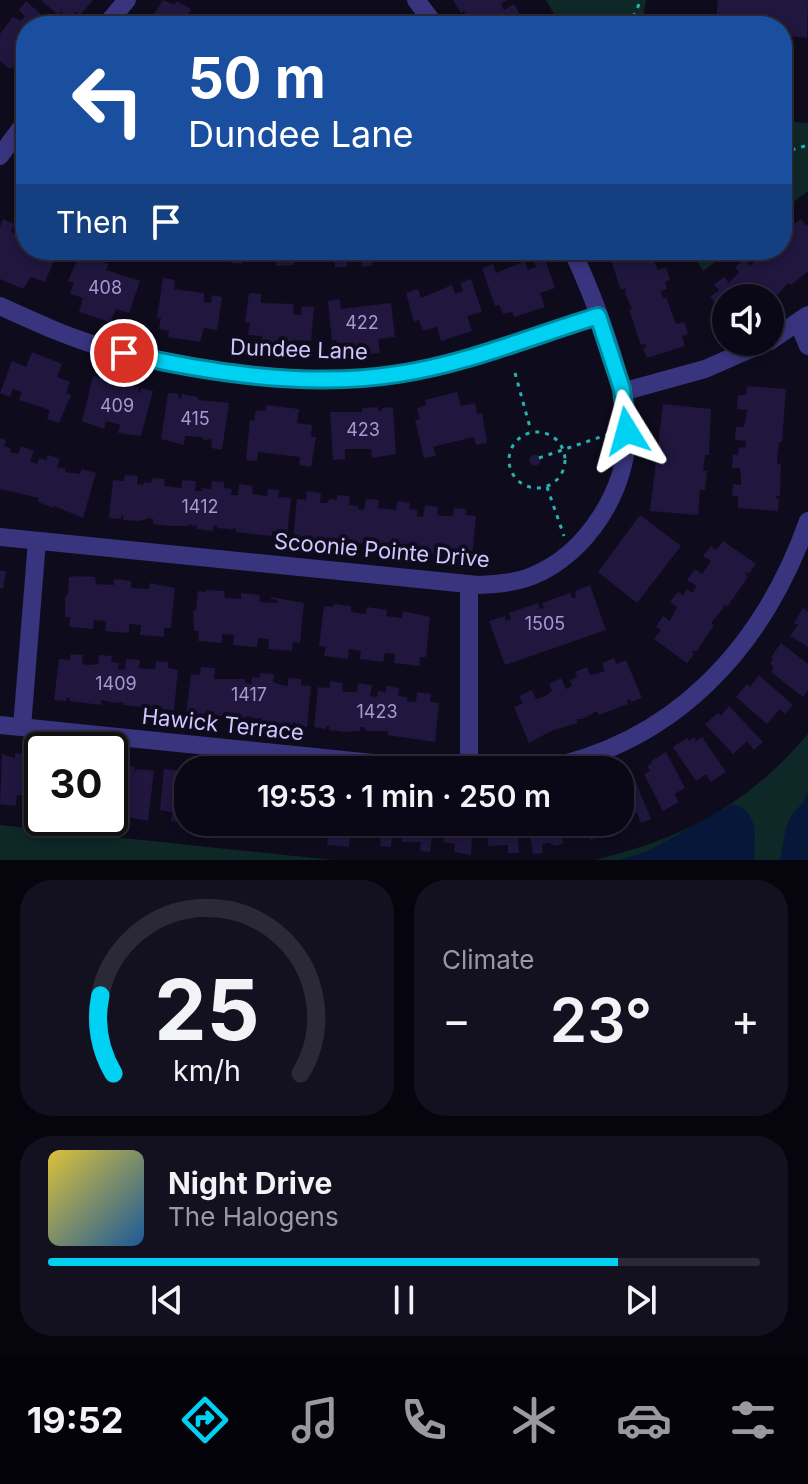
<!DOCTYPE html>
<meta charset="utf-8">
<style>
body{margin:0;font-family:Inter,sans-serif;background:#13111f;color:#f1f3f6;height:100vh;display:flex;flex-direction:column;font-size:30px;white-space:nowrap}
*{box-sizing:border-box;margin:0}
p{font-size:26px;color:#999aa1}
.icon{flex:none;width:44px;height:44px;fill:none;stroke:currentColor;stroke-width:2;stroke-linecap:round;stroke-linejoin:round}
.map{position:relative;height:860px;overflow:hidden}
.drawer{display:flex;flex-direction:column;gap:20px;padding:20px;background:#06040c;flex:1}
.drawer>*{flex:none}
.guide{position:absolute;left:16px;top:16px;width:776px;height:244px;border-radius:32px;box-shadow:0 4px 12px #0003,0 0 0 2px #2a2935;background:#1a4fa0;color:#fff;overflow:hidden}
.controls{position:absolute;left:712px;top:284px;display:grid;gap:16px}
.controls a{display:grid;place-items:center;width:72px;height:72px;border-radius:50%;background:#0a0816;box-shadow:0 4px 12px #0003,0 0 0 2px #2a2935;font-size:40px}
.speed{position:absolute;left:24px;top:732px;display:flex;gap:16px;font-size:40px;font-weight:700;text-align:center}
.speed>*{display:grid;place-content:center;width:104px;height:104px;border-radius:50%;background:#0a0816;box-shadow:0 4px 12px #0003,0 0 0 2px #2a2935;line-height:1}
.speed .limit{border:4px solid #111;border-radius:12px;background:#fff;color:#111}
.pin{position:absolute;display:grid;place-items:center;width:68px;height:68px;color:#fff;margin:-34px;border:4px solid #fff;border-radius:50%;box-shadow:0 2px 8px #0007}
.me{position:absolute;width:88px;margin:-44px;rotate:352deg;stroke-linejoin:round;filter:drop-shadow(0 0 6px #0008)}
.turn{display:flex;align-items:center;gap:28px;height:168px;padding:0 40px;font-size:36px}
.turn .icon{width:104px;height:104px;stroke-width:2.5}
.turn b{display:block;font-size:56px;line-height:68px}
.then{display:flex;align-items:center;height:76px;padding:0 40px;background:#0003;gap:16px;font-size:30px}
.big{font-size:60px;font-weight:600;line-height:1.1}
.drawer .card{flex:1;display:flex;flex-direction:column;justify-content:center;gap:12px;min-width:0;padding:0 28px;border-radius:32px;background:#13111f}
.drawer .dial{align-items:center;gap:0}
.dial svg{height:208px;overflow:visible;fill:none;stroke:#2a2935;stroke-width:7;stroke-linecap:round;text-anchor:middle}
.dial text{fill:#f1f3f6;stroke:none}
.song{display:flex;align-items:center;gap:24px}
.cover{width:96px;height:96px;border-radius:12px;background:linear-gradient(135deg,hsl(50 70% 55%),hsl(210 70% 35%))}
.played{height:8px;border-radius:4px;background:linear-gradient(90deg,#00d0f1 80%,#2a2935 80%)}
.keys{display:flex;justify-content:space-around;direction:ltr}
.heat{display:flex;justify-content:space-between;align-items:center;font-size:44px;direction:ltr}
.drawer .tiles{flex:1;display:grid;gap:20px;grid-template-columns:1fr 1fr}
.card:last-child{grid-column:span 2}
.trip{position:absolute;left:174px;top:756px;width:460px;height:80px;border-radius:32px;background:#0a0816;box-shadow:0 4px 12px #0003,0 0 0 2px #2a2935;font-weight:600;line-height:80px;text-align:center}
.menu{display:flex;height:128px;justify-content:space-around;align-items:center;background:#040309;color:#999aa1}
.menu .icon{width:56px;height:56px}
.menu .active{color:#00d0f1}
.menu b{font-size:36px;color:#f1f3f6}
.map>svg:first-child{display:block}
.green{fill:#0e2727}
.water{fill:#07173a}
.building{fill:#20163e}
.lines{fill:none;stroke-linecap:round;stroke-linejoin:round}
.path{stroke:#28b1ae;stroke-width:3;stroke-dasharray:4 6;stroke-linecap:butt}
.street{stroke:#39347e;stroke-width:18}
.route-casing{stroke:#00879d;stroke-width:20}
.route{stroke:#00d0f1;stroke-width:14}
.labels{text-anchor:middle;stroke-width:8;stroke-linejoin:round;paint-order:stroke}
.number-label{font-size:18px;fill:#a39acf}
.street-label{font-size:22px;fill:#cfc6ff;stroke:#0e0b1d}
</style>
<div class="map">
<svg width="808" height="860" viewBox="0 0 808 860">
<rect width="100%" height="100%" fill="#0e0b1d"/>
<!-- green -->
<g class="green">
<polygon points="546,0 646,0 642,26 561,26"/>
<polygon points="782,121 808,123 808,191 782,211"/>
<polygon points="691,250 731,250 703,271"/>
<path d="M808,734V860H595C686,837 746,806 808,734Z"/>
<polygon points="0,825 333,860 0,860"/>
</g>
<!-- water -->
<g class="water">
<path d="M808,792V860H780C783,850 785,827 789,820C795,808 802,808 808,792Z"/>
<path d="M733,804C760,812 755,838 754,860H619L646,852Z"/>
</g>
<!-- building -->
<g class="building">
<polygon points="41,0 93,0 80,15 76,12 69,19 61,12 58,15"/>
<polygon points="163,0 175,5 176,1 191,9 182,26 146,26"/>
<polygon points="453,0 507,0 501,4 504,10 514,4 521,16 514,20 518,26 472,26 473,22 470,23 464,11 461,13"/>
<polygon points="718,0 808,0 807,38 782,35 782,26 715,26"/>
<polygon points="26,1 52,24 50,26 26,26 26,70 21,73 13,66 10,69 0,61 0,34 13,17 21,21 25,16 19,10"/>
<polygon points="384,19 386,26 367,26 366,23"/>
<polygon points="219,20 236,25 236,26 206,26 207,22 217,25"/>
<polygon points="3,219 14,224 11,232 26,238 26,250 58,251 45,282 31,277 23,289 0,279 0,227"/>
<polygon points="801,219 806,226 808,224 808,271 791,285 788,283 772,301 769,297 726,298 726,315 710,297 719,290 714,285 724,277 729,283 739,272 735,267 745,259 750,266 757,259 760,263 766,258 758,250 782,250 782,239 787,235 782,228 791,220 794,224"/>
<polygon points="232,250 263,250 263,256 243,253 242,264 231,263"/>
<polygon points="275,250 306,250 306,256 294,257 294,265 276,266"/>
<polygon points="316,250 347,250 347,267 335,267 335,258 316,256"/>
<polygon points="360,250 391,250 392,256 372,257 373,265 362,267"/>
<polygon points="404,250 416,250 417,258 406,261"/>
<polygon points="608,250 649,250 658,270 666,267 670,280 665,282 667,289 661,291 663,299 666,297 676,324 684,322 688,334 682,336 685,346 647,358 643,348 646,347 645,344 641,345 629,310 632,309 625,293 626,288 621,290 611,260 614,259 613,256 610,257"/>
<polygon points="80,253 108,264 106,270 140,281 129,313 116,309 110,322 79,312 83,298 70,294 74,283 68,281"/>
<polygon points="544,256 555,288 540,293 545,307 514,317 512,312 503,314 499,305 495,306 482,268 493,264 496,273 525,261 528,270 536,267 533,259"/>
<polygon points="163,278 175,280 174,289 204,293 204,302 211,303 212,295 222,297 217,330 204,328 200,342 168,337 169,331 159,329 161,318 157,318"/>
<polygon points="471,279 482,312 467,316 472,331 441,341 437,327 423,331 419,320 414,322 406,293 418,289 421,298 452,285 455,294 463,291 460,283"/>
<polygon points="249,293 261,294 261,303 294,304 293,314 301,315 302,306 314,307 311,341 294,340 293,354 261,351 262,336 248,335 250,323 245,322"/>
<polygon points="340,299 341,309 391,303 395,337 378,339 380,353 348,356 347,350 337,351 336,340 332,341 328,301"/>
<polygon points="32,352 62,364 57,377 70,382 66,393 71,395 59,423 47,419 50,410 19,400 22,392 13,389 10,397 0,393 12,361 26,367"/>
<polygon points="93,376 104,379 104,382 107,383 108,379 139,387 138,391 141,392 141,388 153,391 141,436 118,433 120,425 106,421 104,429 82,421"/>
<polygon points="747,386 786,389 782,442 779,442 777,460 777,464 781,464 780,496 776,496 776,498 779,499 778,511 738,508 738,496 732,496 733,484 741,485 741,477 740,468 732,468 733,454 738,455 739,447 745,448 746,441 735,440 736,427 744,427 746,418 747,410 737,409 738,395 746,395"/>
<polygon points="457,392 461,406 475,403 477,414 482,413 487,443 476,445 474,437 436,446 433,447 436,456 424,458 415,420 420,419 417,408 426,405 425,400"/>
<polygon points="168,393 179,394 178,398 181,399 182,394 198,397 198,400 229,403 222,450 211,448 212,439 204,440 202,437 185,436 184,445 161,439"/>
<polygon points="663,404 711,409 709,455 705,455 703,471 707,471 705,490 700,490 698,515 650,511"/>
<polygon points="266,405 299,409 297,423 312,425 311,437 316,437 311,467 299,465 300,457 258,452 257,461 246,460 250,420 254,421 256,410 266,411"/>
<polygon points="378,407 379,411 382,411 382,408 393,407 396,454 372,458 371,449 345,449 345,459 333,460 330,412 362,412 362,408"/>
<polygon points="0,438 6,440 4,446 11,448 10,452 18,454 21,446 34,451 30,461 37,464 39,458 46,460 48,455 60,459 57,467 66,469 65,472 80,474 82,469 96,473 83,518 54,506 54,508 38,502 39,498 0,489"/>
<circle cx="535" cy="460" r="5.5"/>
<polygon points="125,475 138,476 137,484 143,485 144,482 151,483 152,478 165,479 164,486 182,488 182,480 196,481 195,491 202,491 202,488 211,489 212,481 224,482 224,488 232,489 231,495 238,495 239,484 253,486 252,494 267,496 268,489 279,490 278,497 291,498 287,537 275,536 275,532 272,531 272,536 236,532 236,528 229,530 228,527 227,529 217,528 218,526 214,525 213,531 196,529 197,524 194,526 189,524 189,526 169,526 153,524 153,519 149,518 140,521 123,520 124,516 121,515 121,519 109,518 113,480 124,481"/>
<polygon points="307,491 321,493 320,503 328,503 329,499 337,500 337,495 350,496 349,505 358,506 358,509 364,510 366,499 379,500 378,508 396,510 397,501 410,503 409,509 417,510 417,516 423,517 425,505 438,507 437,515 446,516 453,516 454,508 466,509 466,515 476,516 472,557 461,556 461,553 458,552 458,556 421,552 421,549 403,549 403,547 399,546 399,551 382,549 362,546 363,543 357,544 355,541 355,546 338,544 338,540 293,538 297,499 306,500"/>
<polygon points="640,515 681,546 637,603 598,572"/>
<polygon points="723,541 756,564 749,574 746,572 745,574 748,577 727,607 723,604 724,607 711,623 714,625 696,652 694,650 692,652 694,654 687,663 654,639 661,630 656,627 663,616 670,621 677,607 670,602 678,592 683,595 687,589 692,593 697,586 687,580 695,569 702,574 711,561 703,556 711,546 716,550"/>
<polygon points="0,571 6,571 3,589 0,588"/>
<polygon points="78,576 95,577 96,584 114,585 114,579 131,581 131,588 149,589 150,583 175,588 171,628 164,628 164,637 140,635 141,625 129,624 129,633 105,631 106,621 94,620 93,629 69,627 70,617 65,617 65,597 68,594 69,577"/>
<polygon points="590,585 606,630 505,665 489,621 505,616 506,621 511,619 509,613 538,603 540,609 544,608 542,603 570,593 572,598 576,597 575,591"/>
<polygon points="206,590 224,591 225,598 241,599 241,593 259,595 260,602 277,603 278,600 271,599 271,597 304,603 300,643 293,642 292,651 268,649 269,639 258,638 257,647 233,645 234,635 222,634 222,643 198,641 199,631 194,631 193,612 196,609 198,591 206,592"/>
<polygon points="334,604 351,606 351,612 366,614 367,607 387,610 386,616 402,618 403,611 430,617 426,657 420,657 419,666 394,663 395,654 385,653 383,662 360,659 361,651 349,649 348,659 324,656 326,647 319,646 324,606 333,607"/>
<polygon points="803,608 808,612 808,647 790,636 798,625 794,623"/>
<polygon points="781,643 808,664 808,690 803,697 771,672 774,667 770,664 773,659 771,657"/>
<polygon points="71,654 83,655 82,664 89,665 98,664 99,655 112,656 111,662 119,663 118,669 125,670 126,659 140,660 139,668 147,669 155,669 156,661 168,662 168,668 178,670 174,710 162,709 162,706 160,706 160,709 123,705 123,702 117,703 115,701 115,703 101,700 101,705 69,701 70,698 66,698 66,701 54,700 59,659 70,660"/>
<polygon points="614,658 616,664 626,660 642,698 631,702 630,699 627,700 628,704 599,715 597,711 585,718 584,716 583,719 576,719 578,723 551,731 529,743 514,707 523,703 519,696 532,690 536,699 545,696 552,691 549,684 561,678 566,689 572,686 570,680 577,677 575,672 587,667 590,675 599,673 605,671 602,663"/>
<polygon points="201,667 215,668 214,679 245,679 245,683 251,684 252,677 260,678 260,673 274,674 273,682 281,685 288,686 288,678 301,679 301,685 311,686 307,727 295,726 296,723 293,722 292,726 261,722 262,717 257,719 247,716 244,718 239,715 239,719 204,713 204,716 186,714 191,674 200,675"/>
<polygon points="759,675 793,705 785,714 780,709 767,724 736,697 747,684 750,687"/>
<polygon points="330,681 343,683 342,691 349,692 357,692 358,683 372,685 370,696 377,697 378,691 386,692 386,686 399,688 398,696 407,697 407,701 416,702 417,692 431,694 430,702 439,703 435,742 387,735 388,731 367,731 363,727 360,727 360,731 345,732 329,730 329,726 326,726 326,729 314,727 318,687 330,688"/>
<polygon points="729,706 763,742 754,750 747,741 733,754 705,724 718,713 721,716"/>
<polygon points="694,737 696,741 702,737 726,772 711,782 706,774 696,781 673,747 687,738 689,741"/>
<polygon points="666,752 685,788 674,794 679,802 663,811 644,774 650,771 647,766 652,763 651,761"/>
<polygon points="15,753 33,755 28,796 17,795 16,806 0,804 2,754 15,758"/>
<polygon points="122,765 135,767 134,773 137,769 154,771 148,821 117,815"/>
<polygon points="164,769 181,771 181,775 188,776 188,823 171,821 172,812 160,810"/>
<polygon points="632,773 651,819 641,823 637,813 620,819 620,780"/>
<polygon points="200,822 232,822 231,832 199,828"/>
<polygon points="240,822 271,822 270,834 260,833 259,838 246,836 247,829 239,828"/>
<polygon points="278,822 310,822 308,838 297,837 298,830 293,830 293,828 278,828"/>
<polygon points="319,822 351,822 349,847 327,845 328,838 318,837"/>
<polygon points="363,822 393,822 391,847 380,846 381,834 379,836 362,833"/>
<polygon points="404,822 434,822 430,852 420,851 421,842 402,842"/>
<polygon points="446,822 473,822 471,855 454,852 455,844 443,842"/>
<polygon points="486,822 517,822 519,853 508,853 508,845 488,846"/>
<polygon points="528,822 559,822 563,843 555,846 549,843 542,844 543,853 533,854"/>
<polygon points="573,822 604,822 608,835 590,840 588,831 576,834"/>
</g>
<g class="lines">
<!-- path -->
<g class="path">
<polyline points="629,26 641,0"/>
<polyline points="782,153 808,145"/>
<polyline points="515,373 531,431"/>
<circle cx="537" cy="460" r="28"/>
<polyline points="539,458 612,433"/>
<polyline points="547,487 564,536"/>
</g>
<!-- street -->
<g class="street">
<polyline points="416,0 436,26"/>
<polyline points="105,26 127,0"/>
<polyline points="0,156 26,121"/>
<path d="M0,306C33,321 67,337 102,347C184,371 314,388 398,374C466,364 532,336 598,316"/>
<polyline points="798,322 808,346"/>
<polyline points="770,341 808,315"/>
<polyline points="622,392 705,369 767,342"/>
<path d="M0,537L478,585C496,584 515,583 532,576C587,554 628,489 627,430C627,382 593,295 572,250"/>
<polyline points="469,584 469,770"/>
<polyline points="0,725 442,770"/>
<polyline points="22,727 37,541"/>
<path d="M537,770C674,745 763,648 808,521"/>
</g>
</g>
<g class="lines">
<defs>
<path id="route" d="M124,353C209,373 312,388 398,374C466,364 532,336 598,316L622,389L627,431"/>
</defs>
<!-- route casing -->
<use href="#route" class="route-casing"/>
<!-- route -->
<use href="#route" class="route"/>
</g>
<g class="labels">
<!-- number labels -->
<g class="number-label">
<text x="105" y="294">408</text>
<text x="362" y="329">422</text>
<text x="117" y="412">409</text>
<text x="195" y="425">415</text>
<text x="363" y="436">423</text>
<text x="200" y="513">1412</text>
<text x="545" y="630">1505</text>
<text x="116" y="690">1409</text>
<text x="249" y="701">1417</text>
<text x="377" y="718">1423</text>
</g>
<!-- street labels -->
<g class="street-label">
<text transform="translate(299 349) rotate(2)" y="8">Dundee Lane</text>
<text transform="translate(382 550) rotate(5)" y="8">Scoonie Pointe Drive</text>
<text transform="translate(223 724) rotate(6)" y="8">Hawick Terrace</text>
</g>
</g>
</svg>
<div class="controls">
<a><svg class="icon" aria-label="sound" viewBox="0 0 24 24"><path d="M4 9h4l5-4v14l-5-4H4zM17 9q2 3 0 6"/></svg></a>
</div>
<div class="speed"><div class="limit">30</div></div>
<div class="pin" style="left:124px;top:353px;background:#d93025"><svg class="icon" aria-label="arrive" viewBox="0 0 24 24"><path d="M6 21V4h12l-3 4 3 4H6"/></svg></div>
<svg class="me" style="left:627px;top:431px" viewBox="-20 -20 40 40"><path d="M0-17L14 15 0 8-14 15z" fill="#00d0f1" stroke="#fff" stroke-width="4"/></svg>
<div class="trip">19:53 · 1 min · 250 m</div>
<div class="guide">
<div class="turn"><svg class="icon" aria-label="left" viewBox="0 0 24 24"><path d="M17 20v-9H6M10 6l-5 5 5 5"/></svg><div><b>50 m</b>Dundee Lane</div></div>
<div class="then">Then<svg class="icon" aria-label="arrive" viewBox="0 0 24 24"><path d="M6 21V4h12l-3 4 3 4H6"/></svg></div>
</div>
</div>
<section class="drawer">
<div class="tiles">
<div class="card dial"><svg viewBox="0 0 100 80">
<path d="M14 69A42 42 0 1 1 86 69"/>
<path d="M14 69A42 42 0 0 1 9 39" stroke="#00d0f1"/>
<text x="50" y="56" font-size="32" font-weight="700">25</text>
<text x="50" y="72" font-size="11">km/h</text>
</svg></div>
<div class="card"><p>Climate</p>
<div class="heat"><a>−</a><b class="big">23°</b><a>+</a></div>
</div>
<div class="card">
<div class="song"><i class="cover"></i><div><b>Night Drive</b><p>The Halogens</p></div></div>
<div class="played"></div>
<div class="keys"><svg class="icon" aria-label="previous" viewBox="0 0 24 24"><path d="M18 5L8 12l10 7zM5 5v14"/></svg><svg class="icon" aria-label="pause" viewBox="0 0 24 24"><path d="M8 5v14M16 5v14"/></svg><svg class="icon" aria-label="next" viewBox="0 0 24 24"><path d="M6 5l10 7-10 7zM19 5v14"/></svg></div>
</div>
</div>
</section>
<nav class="menu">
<b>19:52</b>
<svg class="icon active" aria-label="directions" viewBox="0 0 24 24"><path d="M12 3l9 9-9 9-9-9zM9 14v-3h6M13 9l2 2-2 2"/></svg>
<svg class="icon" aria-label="music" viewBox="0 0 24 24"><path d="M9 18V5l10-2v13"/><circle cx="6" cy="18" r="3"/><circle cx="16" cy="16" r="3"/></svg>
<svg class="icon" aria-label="phone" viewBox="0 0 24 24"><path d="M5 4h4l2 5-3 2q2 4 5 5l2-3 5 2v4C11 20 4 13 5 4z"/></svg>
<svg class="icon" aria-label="climate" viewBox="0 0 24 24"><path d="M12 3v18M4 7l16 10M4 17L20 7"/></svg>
<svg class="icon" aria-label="car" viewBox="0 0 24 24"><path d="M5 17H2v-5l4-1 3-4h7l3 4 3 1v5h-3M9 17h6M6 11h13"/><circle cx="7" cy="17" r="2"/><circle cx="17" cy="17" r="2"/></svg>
<svg class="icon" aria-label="filters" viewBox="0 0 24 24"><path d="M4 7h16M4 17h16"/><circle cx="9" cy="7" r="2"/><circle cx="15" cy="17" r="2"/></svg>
</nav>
